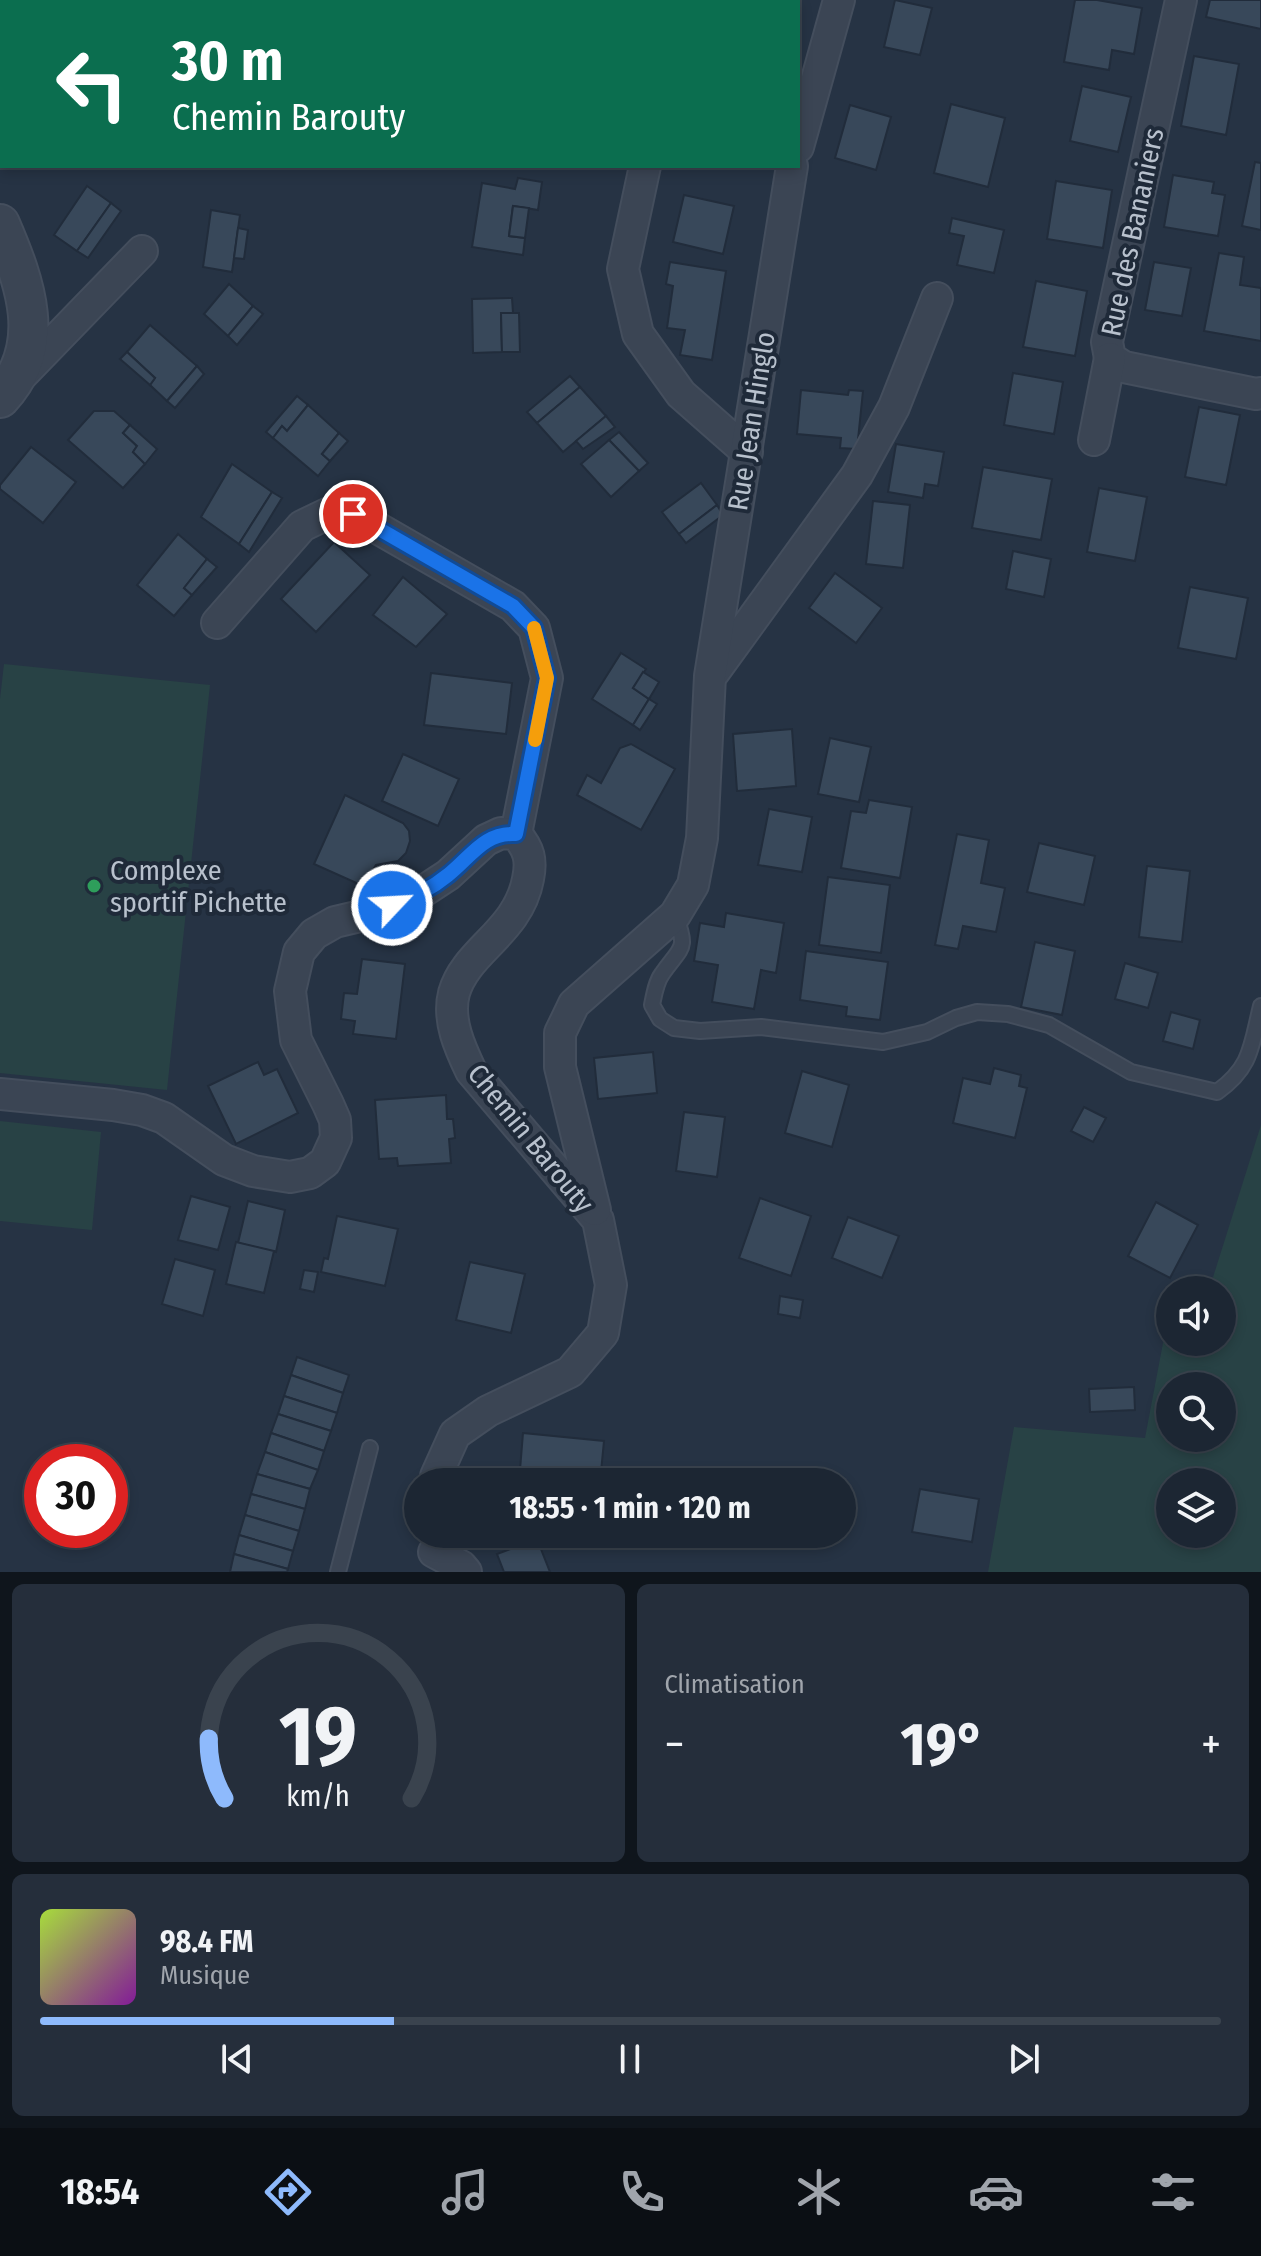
<!DOCTYPE html>
<html lang="fr">
<meta charset="utf-8">
<style>
body{margin:0;font-family:"Fira Sans Condensed",sans-serif;background:#252e3b;color:#f1f3f6;height:100vh;display:flex;flex-direction:column;font-size:30px;white-space:nowrap}
*{box-sizing:border-box;margin:0}
p{font-size:26px;color:#a0a5ac}
.icon{flex:none;width:44px;height:44px;fill:none;stroke:currentColor;stroke-width:2;stroke-linecap:round;stroke-linejoin:round}
.map{position:relative;height:1572px;overflow:hidden}
.details{display:flex;flex-direction:column;gap:12px;padding:12px;background:#0f151c;flex:1}
.details>*{flex:none}
.banner{position:absolute;left:0px;top:0px;width:800px;height:168px;box-shadow:0 4px 12px #0003,0 0 0 2px #3a434e;background:#0b6e4f;color:#fff;overflow:hidden}
.tools{position:absolute;left:1156px;top:1276px;display:grid;gap:16px}
.tools a{display:grid;place-items:center;width:80px;height:80px;border-radius:50%;background:#1c2633;box-shadow:0 4px 12px #0003,0 0 0 2px #3a434e;font-size:40px}
.speed{position:absolute;left:24px;top:1444px;display:flex;gap:16px;font-size:40px;font-weight:700;text-align:center}
.speed>*{display:grid;place-content:center;width:104px;height:104px;border-radius:50%;background:#1c2633;box-shadow:0 4px 12px #0003,0 0 0 2px #3a434e;line-height:1}
.speed .limit{border:12px solid #d22;background:#fff;color:#111}
.pin{position:absolute;display:grid;place-items:center;width:68px;height:68px;color:#fff;margin:-34px;border:4px solid #fff;border-radius:50%;box-shadow:0 2px 8px #0007}
.me{position:absolute;width:88px;margin:-44px;rotate:65deg;stroke-linejoin:round;filter:drop-shadow(0 0 6px #0008)}
.turn{display:flex;align-items:center;gap:28px;height:168px;padding:0 40px;font-size:36px}
.turn .icon{width:104px;height:104px;stroke-width:2.5}
.turn b{display:block;font-size:56px;line-height:68px}
.big{font-size:60px;font-weight:700;line-height:1.1}
.details .tile{flex:1;display:flex;flex-direction:column;justify-content:center;gap:12px;min-width:0;padding:0 28px;border-radius:12px;background:#252e3b}
.details .dial{align-items:center;gap:0}
.dial svg{height:208px;overflow:visible;fill:none;stroke:#3a434e;stroke-width:7;stroke-linecap:round;text-anchor:middle}
.dial text{fill:#f1f3f6;stroke:none}
.song{display:flex;align-items:center;gap:24px}
.cover{width:96px;height:96px;border-radius:12px;background:linear-gradient(135deg,hsl(80 70% 55%),hsl(290 70% 35%))}
.played{height:8px;border-radius:4px;background:linear-gradient(90deg,#8ebafc 30%,#3a434e 30%)}
.keys{display:flex;justify-content:space-around;direction:ltr}
.heat{display:flex;justify-content:space-between;align-items:center;font-size:44px;direction:ltr}
.details .tiles{flex:1;display:grid;gap:12px;grid-template-columns:1fr 1fr}
.tile:last-child{grid-column:span 2}
.trip{position:absolute;left:404px;top:1468px;width:452px;height:80px;border-radius:40px;background:#1c2633;box-shadow:0 4px 12px #0003,0 0 0 2px #3a434e;font-weight:700;line-height:80px;text-align:center}
.tab-bar{display:flex;height:128px;justify-content:space-around;align-items:center;background:#0b0f14;color:#a0a5ac}
.tab-bar .icon{width:56px;height:56px}
.tab-bar .selected{color:#8ebafc}
.tab-bar b{font-size:36px;color:#f1f3f6}
.map>svg:first-child{display:block}
.green{fill:#284245;fill-rule:evenodd}
.building{fill:#38485a;stroke:#212c3b;stroke-width:2}
.lines{fill:none;stroke-linecap:round;stroke-linejoin:round}
.service-casing{stroke:#444e5d;stroke-width:18}
.minor-casing{stroke:#444e5d;stroke-width:34}
.tertiary-casing{stroke:#444e5d;stroke-width:42}
.service{stroke:#3b4554;stroke-width:14}
.minor{stroke:#3b4554;stroke-width:30}
.tertiary{stroke:#3b4554;stroke-width:38}
.route-casing{stroke:#114b97;stroke-width:20}
.route{stroke:#1a73e8;stroke-width:14}
.slow{stroke:#f59e0b;stroke-width:14}
.leisure-dot{fill:#2e9e5b;stroke:#1f2a39;stroke-width:3}
.labels{text-anchor:middle;stroke-width:8;stroke-linejoin:round;paint-order:stroke}
.street-label{font-size:28px;fill:#b8c1cd;stroke:#1f2a39}
.poi-label{font-size:28px;fill:#b8c1cd;stroke:#1f2a39;text-anchor:start}
</style>
<div class="map">
<svg width="1261" height="1572" viewBox="0 0 1261 1572">
<rect width="100%" height="100%" fill="#263344"/>
<!-- green -->
<g class="green">
<polygon points="4,664 210,685 167,1090 0,1073 0,699"/>
<polygon points="0,1121 101,1132 92,1230 0,1221"/>
<path d="M1261,1125V1572H988L1014,1427L1145,1438L1170,1306V1342H1222V1290H1209ZM1170,1386H1222V1438H1170ZM1170,1482H1222V1534H1170Z"/>
</g>
<!-- building -->
<g class="building">
<polygon points="895,0 932,8 920,55 884,47"/>
<polygon points="1075,0 1097,0 1142,8 1134,54 1112,50 1109,70 1064,62"/>
<polygon points="1210,0 1261,0 1261,29 1206,17"/>
<polygon points="1194,56 1239,64 1226,135 1181,126"/>
<polygon points="1082,86 1131,97 1118,152 1070,141"/>
<polygon points="951,104 1005,118 988,187 934,173"/>
<polygon points="850,105 891,117 876,170 835,158"/>
<polygon points="1255,162 1261,163 1261,230 1242,226"/>
<polygon points="1173,175 1214,182 1212,193 1225,195 1218,236 1164,227"/>
<polygon points="518,178 542,182 538,210 513,206 509,236 525,238 523,255 472,247 482,183 515,189"/>
<polygon points="1056,181 1112,190 1103,248 1047,239"/>
<polygon points="87,186 111,203 77,251 54,235"/>
<polygon points="684,195 734,206 723,254 673,242"/>
<polygon points="111,203 121,211 88,258 77,251"/>
<polygon points="513,206 529,208 525,238 509,236"/>
<polygon points="211,210 240,215 232,272 203,267"/>
<polygon points="952,218 1004,230 994,273 957,265 964,236 949,233"/>
<polygon points="238,228 248,230 244,259 234,258"/>
<polygon points="1219,253 1244,257 1240,285 1261,288 1261,341 1204,331"/>
<polygon points="670,262 726,271 712,360 680,355 685,330 667,328 673,286 666,284"/>
<polygon points="1154,262 1191,268 1182,316 1145,310"/>
<polygon points="1036,281 1087,291 1075,356 1023,347"/>
<polygon points="229,284 253,306 228,336 204,314"/>
<polygon points="512,298 513,313 501,313 502,352 473,353 472,299"/>
<polygon points="253,306 263,314 237,345 228,336"/>
<polygon points="501,313 519,313 520,352 502,352"/>
<polygon points="150,325 197,366 167,401 150,385 155,378 127,352"/>
<polygon points="127,352 155,378 150,385 120,359"/>
<polygon points="197,366 204,374 175,408 167,401"/>
<polygon points="1013,373 1063,382 1054,434 1004,425"/>
<polygon points="570,376 580,387 537,423 527,412"/>
<polygon points="580,387 606,416 563,452 537,423"/>
<polygon points="801,390 848,395 849,390 863,391 857,449 840,448 841,438 797,434"/>
<polygon points="297,396 308,405 287,431 282,426 273,438 266,432"/>
<polygon points="308,405 339,433 322,454 330,461 318,476 273,438 282,426 287,431"/>
<polygon points="1199,407 1240,415 1226,485 1185,477"/>
<polygon points="94,411 114,411 130,425 123,433 137,446 133,452 145,464 123,488 68,440"/>
<polygon points="606,416 615,427 583,449 576,441"/>
<polygon points="130,425 157,449 145,464 133,452 137,446 123,433"/>
<polygon points="619,432 648,463 639,471 609,440"/>
<polygon points="339,433 348,441 330,461 322,454"/>
<polygon points="609,440 639,471 611,497 581,464"/>
<polygon points="896,444 944,452 938,486 925,484 923,498 888,492"/>
<polygon points="31,447 76,482 43,523 0,489 0,485"/>
<polygon points="232,464 272,492 239,544 201,517"/>
<polygon points="983,467 1052,479 1041,540 972,528"/>
<polygon points="701,483 717,505 679,534 662,512"/>
<polygon points="1099,488 1147,497 1135,561 1087,552"/>
<polygon points="272,492 282,498 249,552 239,544"/>
<polygon points="873,501 910,505 903,568 866,564"/>
<polygon points="717,505 723,515 686,543 679,534"/>
<polygon points="178,534 207,559 184,588 192,595 174,616 137,585"/>
<polygon points="334,542 370,575 316,632 281,599"/>
<polygon points="1013,551 1051,559 1044,597 1006,589"/>
<polygon points="207,559 217,567 192,595 184,588"/>
<polygon points="835,573 882,608 856,643 809,608"/>
<polygon points="403,577 447,614 416,647 373,615"/>
<polygon points="1190,587 1248,598 1236,659 1178,648"/>
<polygon points="621,653 646,669 633,688 649,699 633,725 592,699"/>
<polygon points="643,672 659,682 649,699 633,688"/>
<polygon points="431,673 512,683 506,734 424,725"/>
<polygon points="649,699 657,704 640,730 633,725"/>
<polygon points="792,729 796,786 737,791 733,734"/>
<polygon points="830,738 871,747 859,802 818,794"/>
<polygon points="631,744 675,769 641,830 577,795 587,775 601,783 620,748"/>
<polygon points="403,754 459,779 438,826 382,801"/>
<polygon points="345,795 403,823 409,831 410,841 406,853 398,861 376,865 363,886 314,864"/>
<polygon points="869,800 912,807 900,878 841,868 851,811 866,813"/>
<polygon points="769,809 812,817 802,872 758,865"/>
<polygon points="957,834 989,840 981,883 1005,888 996,932 963,926 958,949 935,945"/>
<polygon points="1039,843 1095,856 1084,905 1027,892"/>
<polygon points="1147,866 1190,871 1182,942 1139,937"/>
<polygon points="828,877 890,885 881,953 819,945"/>
<polygon points="726,913 784,923 776,973 761,970 754,1009 712,1002 718,965 694,961 700,923 724,927"/>
<polygon points="1035,942 1075,951 1062,1015 1021,1007"/>
<polygon points="806,951 888,962 880,1020 846,1016 847,1007 800,1000"/>
<polygon points="362,959 405,964 396,1039 353,1034 355,1021 341,1019 344,993 357,994"/>
<polygon points="1125,963 1158,973 1148,1008 1115,999"/>
<polygon points="1171,1012 1200,1020 1193,1049 1163,1041"/>
<polygon points="653,1052 657,1093 598,1099 594,1058"/>
<polygon points="258,1062 264,1075 277,1069 298,1113 236,1144 208,1086"/>
<polygon points="994,1068 1021,1075 1019,1086 1027,1088 1015,1138 953,1123 963,1078 990,1084"/>
<polygon points="802,1071 849,1085 832,1147 785,1133"/>
<polygon points="446,1095 447,1119 453,1119 455,1138 449,1139 451,1163 398,1166 397,1158 379,1159 375,1100"/>
<polygon points="1084,1107 1106,1118 1093,1142 1071,1131"/>
<polygon points="684,1112 725,1117 717,1177 676,1171"/>
<polygon points="191,1196 230,1207 218,1250 178,1240"/>
<polygon points="760,1198 811,1216 791,1276 739,1258"/>
<polygon points="248,1201 285,1210 276,1252 238,1243"/>
<polygon points="1156,1202 1198,1225 1170,1278 1128,1256"/>
<polygon points="337,1216 398,1229 385,1286 321,1272 324,1258 328,1259"/>
<polygon points="848,1217 899,1236 882,1278 832,1258"/>
<polygon points="236,1242 274,1251 264,1293 226,1284"/>
<polygon points="175,1259 215,1270 203,1316 162,1304"/>
<polygon points="470,1262 525,1274 511,1333 456,1320"/>
<polygon points="304,1270 318,1272 314,1292 300,1289"/>
<polygon points="780,1296 803,1300 800,1318 778,1314"/>
<polygon points="297,1357 349,1375 343,1393 291,1375"/>
<polygon points="291,1375 343,1393 337,1413 284,1396"/>
<polygon points="1134,1387 1135,1410 1090,1412 1089,1389"/>
<polygon points="284,1396 337,1413 331,1431 278,1414"/>
<polygon points="278,1414 331,1431 324,1451 271,1433"/>
<polygon points="271,1433 324,1451 318,1470 265,1452"/>
<polygon points="523,1433 604,1441 600,1482 519,1482"/>
<polygon points="265,1452 318,1470 310,1489 257,1474"/>
<polygon points="257,1474 310,1489 305,1509 251,1494"/>
<polygon points="920,1489 979,1499 972,1542 912,1532"/>
<polygon points="251,1494 305,1509 299,1531 245,1515"/>
<polygon points="245,1515 299,1531 293,1551 239,1535"/>
<polygon points="239,1535 293,1551 288,1569 234,1554"/>
<polygon points="537,1539 550,1572 504,1572 497,1554"/>
<polygon points="234,1554 288,1569 287,1572 230,1572"/>
</g>
<g class="lines">
<defs>
<g id="service">
<path d="M675,915C689,951 681,946 662,974C656,982 654,995 652,1005L660,1019L674,1028L700,1031L761,1027L883,1042L927,1032L956,1018L977,1012L1008,1014L1049,1025L1131,1072L1217,1092C1252,1067 1251,1046 1261,1006"/>
<polyline points="338,1572 370,1448"/>
</g>
<g id="minor">
<polyline points="247,0 254,2"/>
<polyline points="1181,0 1107,342 1110,358 1124,367 1256,394 1261,393"/>
<polyline points="798,147 839,0"/>
<polyline points="645,166 623,269 638,334 681,394 747,452"/>
<polyline points="15,382 142,251"/>
<polyline points="1094,440 1110,358"/>
<polyline points="217,623 302,526 329,513 353,514 513,606 534,628 547,678 516,834"/>
<polyline points="714,672 857,475 894,407 937,298"/>
<path d="M0,1094L113,1105L142,1110L164,1118L224,1160L253,1171L290,1177L310,1173L325,1162L336,1138L335,1120L328,1104L296,1040L290,991L299,952L314,934L335,922L369,914L416,896L448,875L486,840L501,833L516,834C529,849 532,860 528,879C518,933 466,950 454,993C447,1020 460,1048 471,1071L598,1220L611,1285L603,1333L570,1372L488,1411L455,1434L436,1476V1482"/>
<polyline points="595,1210 560,1067 560,1033 574,1004 675,915 693,885 702,838 710,676 792,166"/>
<polyline points="434,1552 461,1566 466,1572"/>
</g>
<path id="tertiary" d="M0,224C25,282 49,346 0,398"/>
</defs>
<!-- service casing -->
<use href="#service" class="service-casing"/>
<!-- minor casing -->
<use href="#minor" class="minor-casing"/>
<!-- tertiary casing -->
<use href="#tertiary" class="tertiary-casing"/>
<!-- service -->
<use href="#service" class="service"/>
<!-- minor -->
<use href="#minor" class="minor"/>
<!-- tertiary -->
<use href="#tertiary" class="tertiary"/>
</g>
<g class="lines">
<defs>
<path id="route" d="M353,514L513,606L534,628L547,678L516,834C484,832 471,857 448,875C431,889 412,898 392,905"/>
</defs>
<!-- route casing -->
<use href="#route" class="route-casing"/>
<!-- route -->
<use href="#route" class="route"/>
<!-- slow -->
<polyline class="slow" points="534,628 547,678 535,740"/>
</g>
<!-- markers -->
<circle class="leisure-dot" cx="94" cy="886" r="8"/>
<g class="labels">
<!-- street labels -->
<g class="street-label">
<text transform="translate(1132 232) rotate(-78)" y="10">Rue des Bananiers</text>
<text transform="translate(751 421) rotate(-81)" y="10">Rue Jean Hinglo</text>
<text transform="translate(531 1138) rotate(51)" y="10">Chemin Barouty</text>
</g>
<!-- poi labels -->
<g class="poi-label">
<text x="110" y="880">Complexe<tspan x="110" dy="32">sportif Pichette</tspan></text>
</g>
</g>
</svg>
<div class="tools">
<a><svg class="icon" aria-label="sound" viewBox="0 0 24 24"><path d="M4 9h4l5-4v14l-5-4H4zM17 9q2 3 0 6"/></svg></a>
<a><svg class="icon" aria-label="search" viewBox="0 0 24 24"><circle cx="10" cy="10" r="6"/><path d="M15 15l6 6"/></svg></a>
<a><svg class="icon" aria-label="layers" viewBox="0 0 24 24"><path d="M12 4l9 5-9 5-9-5zM3 14l9 5 9-5"/></svg></a>
</div>
<div class="speed"><div class="limit">30</div></div>
<div class="pin" style="left:353px;top:514px;background:#d93025"><svg class="icon" aria-label="arrive" viewBox="0 0 24 24"><path d="M6 21V4h12l-3 4 3 4H6"/></svg></div>
<svg class="me" style="left:392px;top:905px" viewBox="-20 -20 40 40"><circle r="17" fill="#1a73e8" stroke="#fff" stroke-width="3"/><path d="M0-11L8 9 0 5-8 9z" fill="#fff"/></svg>
<div class="trip">18:55 · 1 min · 120 m</div>
<div class="banner">
<div class="turn"><svg class="icon" aria-label="left" viewBox="0 0 24 24"><path d="M17 20v-9H6M10 6l-5 5 5 5"/></svg><div><b>30 m</b>Chemin Barouty</div></div>
</div>
</div>
<section class="details">
<div class="tiles">
<div class="tile dial"><svg viewBox="0 0 100 80">
<path d="M14 69A42 42 0 1 1 86 69"/>
<path d="M14 69A42 42 0 0 1 8 46" stroke="#8ebafc"/>
<text x="50" y="56" font-size="32" font-weight="700">19</text>
<text x="50" y="72" font-size="11">km/h</text>
</svg></div>
<div class="tile"><p>Climatisation</p>
<div class="heat"><a>−</a><b class="big">19°</b><a>+</a></div>
</div>
<div class="tile">
<div class="song"><i class="cover"></i><div><b>98.4 FM</b><p>Musique</p></div></div>
<div class="played"></div>
<div class="keys"><svg class="icon" aria-label="previous" viewBox="0 0 24 24"><path d="M18 5L8 12l10 7zM5 5v14"/></svg><svg class="icon" aria-label="pause" viewBox="0 0 24 24"><path d="M8 5v14M16 5v14"/></svg><svg class="icon" aria-label="next" viewBox="0 0 24 24"><path d="M6 5l10 7-10 7zM19 5v14"/></svg></div>
</div>
</div>
</section>
<nav class="tab-bar">
<b>18:54</b>
<svg class="icon selected" aria-label="directions" viewBox="0 0 24 24"><path d="M12 3l9 9-9 9-9-9zM9 14v-3h6M13 9l2 2-2 2"/></svg>
<svg class="icon" aria-label="music" viewBox="0 0 24 24"><path d="M9 18V5l10-2v13"/><circle cx="6" cy="18" r="3"/><circle cx="16" cy="16" r="3"/></svg>
<svg class="icon" aria-label="phone" viewBox="0 0 24 24"><path d="M5 4h4l2 5-3 2q2 4 5 5l2-3 5 2v4C11 20 4 13 5 4z"/></svg>
<svg class="icon" aria-label="climate" viewBox="0 0 24 24"><path d="M12 3v18M4 7l16 10M4 17L20 7"/></svg>
<svg class="icon" aria-label="car" viewBox="0 0 24 24"><path d="M5 17H2v-5l4-1 3-4h7l3 4 3 1v5h-3M9 17h6M6 11h13"/><circle cx="7" cy="17" r="2"/><circle cx="17" cy="17" r="2"/></svg>
<svg class="icon" aria-label="filters" viewBox="0 0 24 24"><path d="M4 7h16M4 17h16"/><circle cx="9" cy="7" r="2"/><circle cx="15" cy="17" r="2"/></svg>
</nav>
